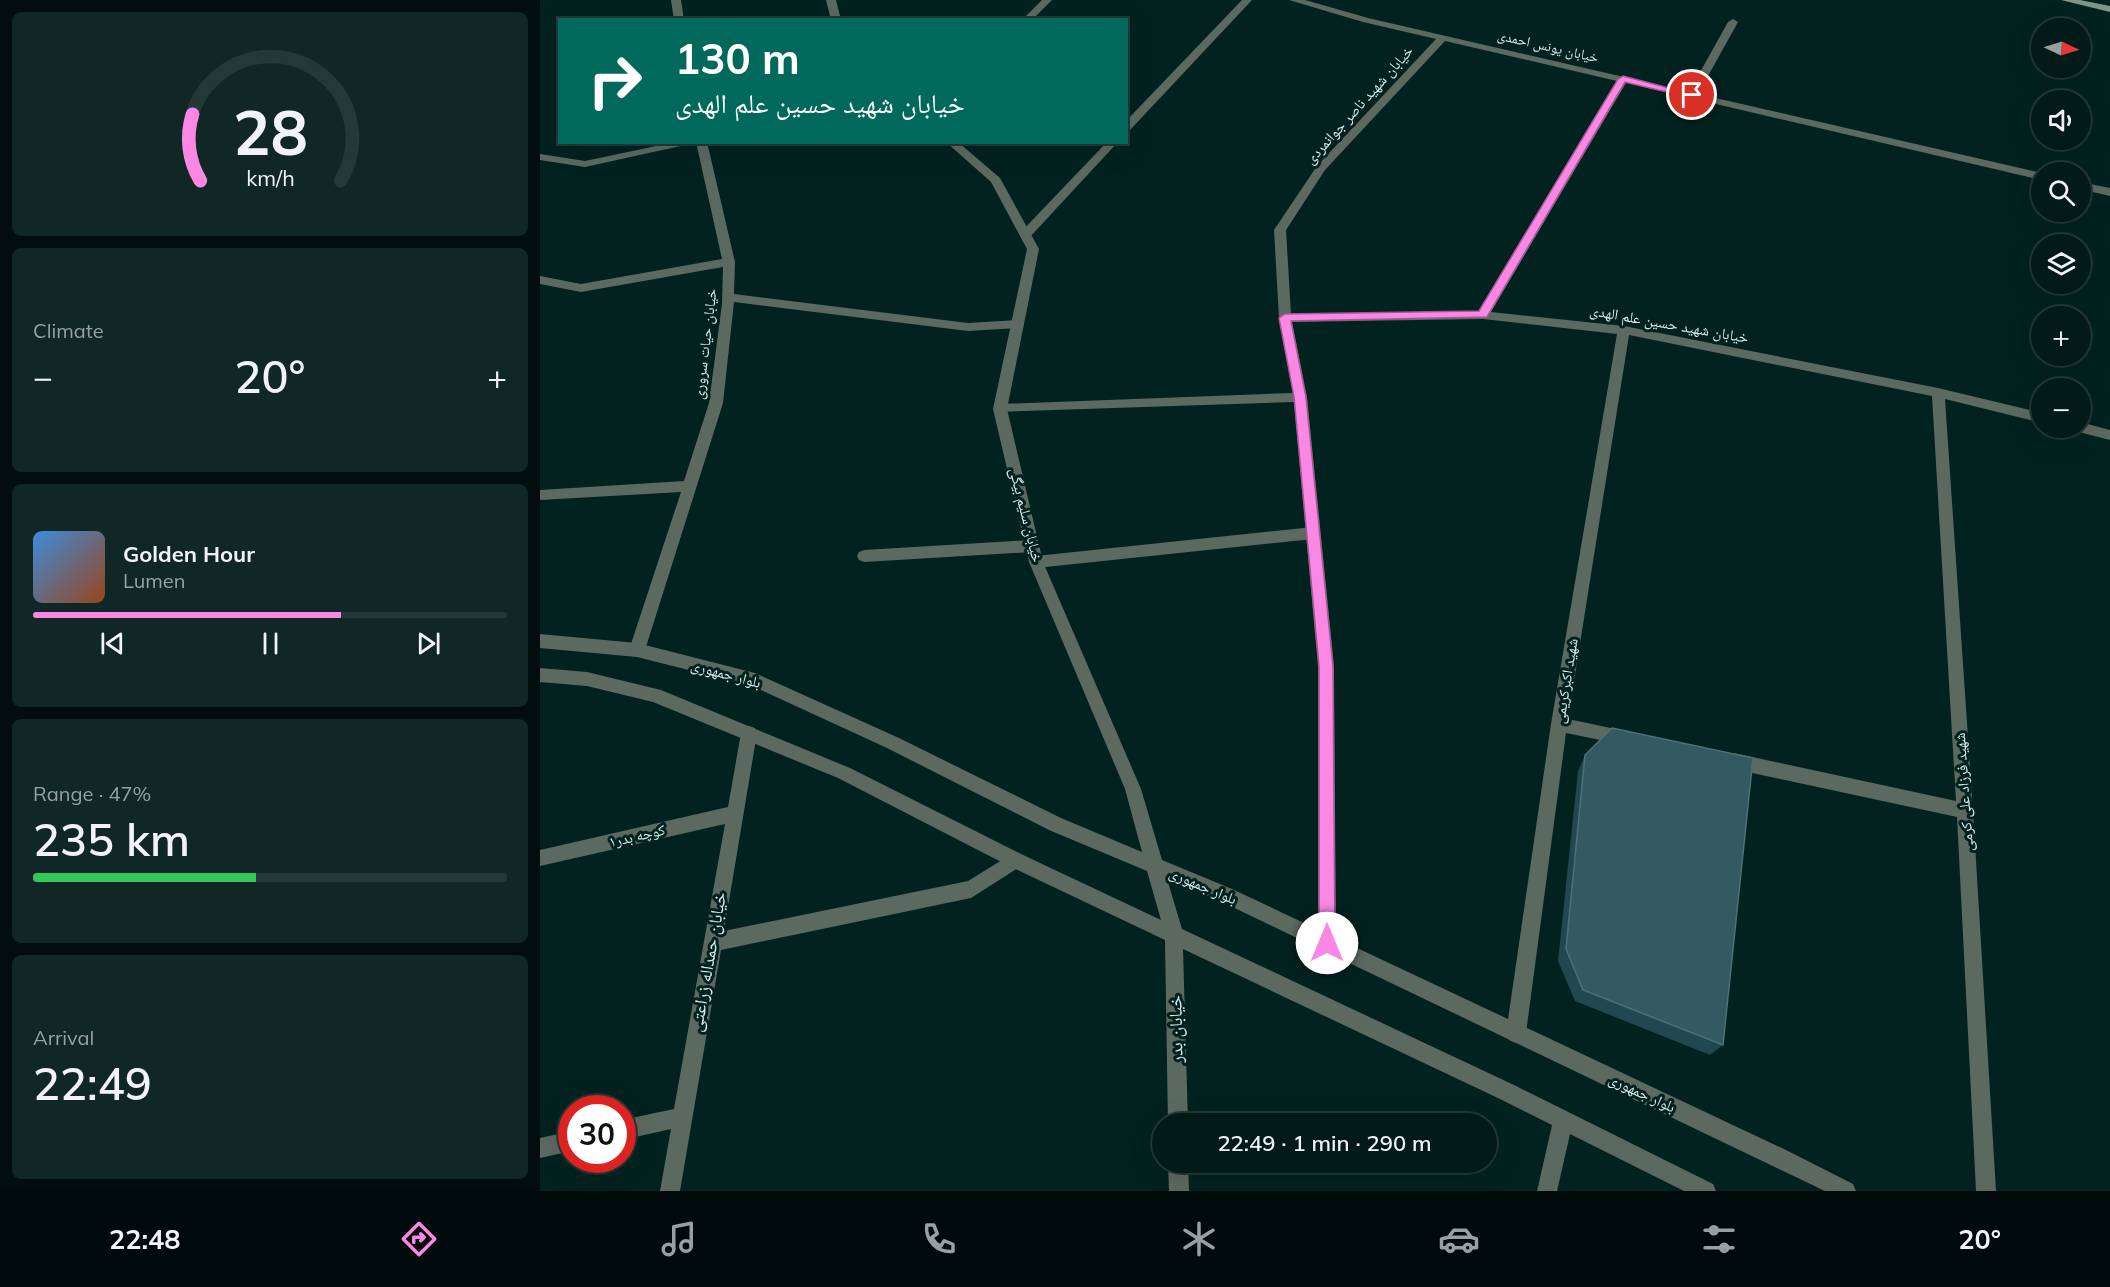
<!DOCTYPE html>
<meta charset="utf-8">
<style>
body{margin:0;font-family:Mulish,"Noto Naskh Arabic",sans-serif;background:#102725;color:#f1f3f6;height:100vh;display:flex;flex-direction:column;font-size:22px;white-space:nowrap}
*{box-sizing:border-box;margin:0}
p{font-size:20px;color:#96a1a2}
.icon{flex:none;width:33px;height:33px;fill:none;stroke:currentColor;stroke-width:2;stroke-linecap:round;stroke-linejoin:round}
.map{position:relative;flex:1;overflow:hidden}
.drawer{display:flex;flex-direction:column;gap:12px;padding:12px;background:#010e0d;width:540px}
.drawer>*{flex:none}
.top-card{position:absolute;left:18px;top:18px;width:570px;height:126px;border-radius:0px;box-shadow:0 6px 24px #0002,0 0 0 2px #233837;background:#00695c;color:#fff;overflow:hidden}
.needle{width:39px;rotate:94deg}
.controls{position:absolute;left:1491px;top:18px;display:grid;gap:12px}
.controls a{display:grid;place-items:center;width:60px;height:60px;border-radius:50%;background:#021a18;box-shadow:0 6px 24px #0002,0 0 0 2px #233837;font-size:30px}
.speed{position:absolute;left:18px;top:1095px;display:flex;gap:12px;font-size:30px;font-weight:700;text-align:center}
.speed>*{display:grid;place-content:center;width:78px;height:78px;border-radius:50%;background:#021a18;box-shadow:0 6px 24px #0002,0 0 0 2px #233837;line-height:1}
.speed .limit{border:9px solid #d22;background:#fff;color:#111}
.pin{position:absolute;display:grid;place-items:center;width:51px;height:51px;color:#fff;margin:-26px;border:3px solid #fff;border-radius:50%;box-shadow:0 2px 6px #0007}
.me{position:absolute;width:66px;margin:-33px;rotate:0deg;stroke-linejoin:round;filter:drop-shadow(0 0 4px #0008)}
.turn{display:flex;align-items:center;gap:21px;height:126px;padding:0 18px;font-size:27px}
.turn .icon{width:78px;height:78px;stroke-width:2.5}
.turn b{display:block;font-size:42px;line-height:51px}
.big{font-size:45px;font-weight:600;line-height:1.1}
.drawer .card{flex:1;display:flex;flex-direction:column;justify-content:center;gap:9px;min-width:0;padding:0 21px;border-radius:9px;background:#102725}
.drawer .dial{align-items:center;gap:0}
.dial svg{height:156px;overflow:visible;fill:none;stroke:#233837;stroke-width:7;stroke-linecap:round;text-anchor:middle}
.dial text{fill:#f1f3f6;stroke:none}
.song{display:flex;align-items:center;gap:18px}
.cover{width:72px;height:72px;border-radius:9px;background:linear-gradient(135deg,hsl(210 70% 55%),hsl(20 70% 35%))}
.played{height:6px;border-radius:3px;background:linear-gradient(90deg,#fb87e5 65%,#233837 65%)}
.keys{display:flex;justify-content:space-around;direction:ltr}
.heat{display:flex;justify-content:space-between;align-items:center;font-size:33px;direction:ltr}
.charge{height:9px;border-radius:4px;background:linear-gradient(90deg,#34c759 47%,#233837 0)}
.trip{position:absolute;left:612px;top:1113px;width:345px;height:60px;border-radius:30px;background:#021a18;box-shadow:0 6px 24px #0002,0 0 0 2px #233837;font-weight:600;line-height:60px;text-align:center}
.tabs{display:flex;height:96px;justify-content:space-around;align-items:center;background:#010a0a;color:#96a1a2}
.tabs .icon{width:42px;height:42px}
.tabs .selected{color:#fb87e5}
.tabs b{font-size:27px;color:#f1f3f6}
main{display:flex;flex:1;min-height:0}
.map>svg:first-child{display:block}
.lines{fill:none;stroke-linecap:round;stroke-linejoin:round}
.service{fill:#5c6961;fill-rule:evenodd}
.minor{fill:#5c6961;fill-rule:evenodd}
.tertiary{fill:#5c6961;fill-rule:evenodd}
.secondary{fill:#7f9588;fill-rule:evenodd}
.wall{fill:#224750}
.building{fill:#355961;stroke:#4e7076;stroke-width:1.5}
.route{fill:#fb87e5;stroke:#a35895;stroke-width:1.5}
.labels{text-anchor:middle;stroke-width:6;stroke-linejoin:round;paint-order:stroke}
.far-street-label{font-size:14px;fill:#d6ece9;stroke:#022220}
.street-label{font-size:15px;fill:#d6ece9;stroke:#022220}
.near-street-label{font-size:18px;fill:#d6ece9;stroke:#022220}
</style>
<main>
<section class="drawer">
<div class="card dial"><svg viewBox="0 0 100 80">
<path d="M14 69A42 42 0 1 1 86 69"/>
<path d="M14 69A42 42 0 0 1 10 35" stroke="#fb87e5"/>
<text x="50" y="56" font-size="32" font-weight="700">28</text>
<text x="50" y="72" font-size="11">km/h</text>
</svg></div>
<div class="card"><p>Climate</p>
<div class="heat"><a>−</a><b class="big">20°</b><a>+</a></div>
</div>
<div class="card">
<div class="song"><i class="cover"></i><div><b>Golden Hour</b><p>Lumen</p></div></div>
<div class="played"></div>
<div class="keys"><svg class="icon" aria-label="previous" viewBox="0 0 24 24"><path d="M18 5L8 12l10 7zM5 5v14"/></svg><svg class="icon" aria-label="pause" viewBox="0 0 24 24"><path d="M8 5v14M16 5v14"/></svg><svg class="icon" aria-label="next" viewBox="0 0 24 24"><path d="M6 5l10 7-10 7zM19 5v14"/></svg></div>
</div>
<div class="card"><p>Range · 47%</p><b class="big">235 km</b><div class="charge"></div></div>
<div class="card"><p>Arrival</p><b class="big">22:49</b></div>
</section>
<div class="map">
<svg width="1570" height="1191" viewBox="0 0 1570 1191">
<rect width="100%" height="100%" fill="#022220"/>
<g class="lines">
<!-- service -->
<g class="service">
<polygon points="135,142 159,142 45,167 0,160 0,154 45,161"/>
<polygon points="773,527 778,529 780,533 778,537 773,539 496,568 491,566 489,562 491,558 496,556"/>
<polygon points="492,540 497,542 499,546 497,550 492,552 324,562 319,560 317,556 319,552 324,550"/>
</g>
<!-- minor -->
<g class="minor">
<polygon points="131,0 141,0 144,20 134,20"/>
<polygon points="502,0 512,0 492,20 482,20"/>
<polygon points="702,0 712,0 590,130 586,131 586,121"/>
<path d="M749,0H765L828,18L1149,92L1188,22L1193,19L1198,22L1158,94L1502,173V180L1086,83L951,312L1084,326L1398,388L1502,413V423L1405,399L1433,811L1456,1191H1436L1417,817L1194,769L1188,766L1186,761L1188,756L1194,753L1416,801L1392,396L1089,335L1028,719L1085,731L1091,733L1093,738L1091,743L1085,745L1026,733L986,1033L983,1040L976,1043L969,1040L966,1033L1011,724L1077,334L943,319L752,322L767,397L794,666L796,943L793,949L787,952L781,949L778,943V666L754,402L455,412L453,409L460,404L753,393L739,318L734,230L777,166L896,39L823,22ZM905,41L1077,81L939,311L751,314L746,230L785,170Z"/>
<polygon points="156,142 167,142 195,262 194,294 428,323 478,320 484,324 478,328 428,331 194,302 183,403 105,650 102,655 97,657 92,655 89,650 141,492 0,500 0,490 144,481 169,403 182,304 183,267 41,292 0,284 0,276 41,284 182,259"/>
<polygon points="567,142 578,142 489,238 481,238 481,232"/>
<polygon points="1540,182 1570,188 1570,196 1540,189"/>
<polygon points="1540,422 1570,430 1570,440 1535,431 1534,428 1540,428"/>
<polygon points="209,726 215,728 217,733 184,931 428,881 475,852 481,854 484,860 481,866 431,898 181,950 140,1191 120,1191 131,1129 82,1140 82,1120 134,1109 185,824 0,866 0,850 188,807 201,733 203,728"/>
<polygon points="1023,1111 1030,1114 1033,1121 1017,1191 997,1191 1013,1121 1016,1114"/>
<polygon points="32,1131 32,1151 0,1158 0,1138"/>
</g>
<!-- tertiary -->
<g class="tertiary">
<polygon points="286,0 296,0 301,20 291,20"/>
<polygon points="406,142 418,142 460,178 499,249 467,409 503,562 601,789 622,860 692,889 1246,1150 1313,1184 1316,1191 1285,1191 680,901 627,879 642,929 974,1085 1173,1184 1176,1191 1144,1191 960,1099 643,949 648,1124 628,1124 625,940 469,866 298,778 113,702 47,686 0,682 0,668 47,672 121,690 310,768 481,854 621,920 607,871 509,830 347,748 212,686 97,657 0,648 0,634 97,643 215,673 359,738 521,818 602,852 585,789 489,562 453,409 487,249 451,182"/>
<polygon points="628,1162 648,1162 649,1191 629,1191"/>
</g>
<!-- secondary -->
<polygon class="secondary" points="1521,0 1540,0 1570,6 1570,12"/>
</g>
<!-- wall -->
<polygon class="wall" points="1045,755 1183,1045 1170,1055 1035,1001 1018,961 1038,771"/>
<!-- building -->
<polygon class="building" points="1072,728 1213,758 1183,1045 1043,990 1026,949 1045,755"/>
<!-- route -->
<polygon class="route" points="1083,76 1156,95 1152,98 1085,82 947,317 751,321 766,397 793,666 795,943 793,948 787,951 781,948 779,943 779,666 754,397 739,318 745,314 939,311 1078,79"/>
<g class="labels">
<!-- far-street labels -->
<g class="far-street-label">
<text transform="translate(1008 46) rotate(13)" y="5">خیابان یونس احمدی</text>
</g>
<!-- street labels -->
<g class="street-label">
<text transform="translate(819 105) rotate(-48)" y="5">خیابان شهید ناصر جوانمردی</text>
<text transform="translate(1129 324) rotate(10)" y="5">خیابان شهید حسین علم الهدی</text>
<text transform="translate(165 344) rotate(-83)" y="5">خیابان حیات سروری</text>
<text transform="translate(486 515) rotate(76)" y="5">خیابان سلیم بیگی</text>
<text transform="translate(186 674) rotate(15)" y="5">بلوار جمهوری</text>
<text transform="translate(1026 681) rotate(-81)" y="5">شهید اکبرکریمی</text>
<text transform="translate(1424 792) rotate(-94)" y="5">شهید فرزاد علی کرمی</text>
<text transform="translate(97 836) rotate(-13)" y="5">کوچه بدر۱</text>
<text transform="translate(663 886) rotate(23)" y="5">بلوار جمهوری</text>
<text transform="translate(1102 1093) rotate(25)" y="5">بلوار جمهوری</text>
</g>
<!-- near-street labels -->
<g class="near-street-label">
<text transform="translate(168 962) rotate(-80)" y="6">خیابان حمداله زراعتی</text>
<text transform="translate(636 1029) rotate(-91)" y="6">خیابان بدر</text>
</g>
</g>
</svg>
<div class="controls">
<a><svg class="needle" viewBox="-14 -14 28 28"><path d="M0-13l5 13h-10z" fill="#e53935"/><path d="M0 13l5-13h-10z" fill="#96a1a2"/></svg></a>
<a><svg class="icon" aria-label="sound" viewBox="0 0 24 24"><path d="M4 9h4l5-4v14l-5-4H4zM17 9q2 3 0 6"/></svg></a>
<a><svg class="icon" aria-label="search" viewBox="0 0 24 24"><circle cx="10" cy="10" r="6"/><path d="M15 15l6 6"/></svg></a>
<a><svg class="icon" aria-label="layers" viewBox="0 0 24 24"><path d="M12 4l9 5-9 5-9-5zM3 14l9 5 9-5"/></svg></a>
<a>+</a>
<a>−</a>
</div>
<div class="speed"><div class="limit">30</div></div>
<div class="pin" style="left:1152px;top:95px;background:#d93025"><svg class="icon" aria-label="arrive" viewBox="0 0 24 24"><path d="M6 21V4h12l-3 4 3 4H6"/></svg></div>
<svg class="me" style="left:787px;top:943px" viewBox="-20 -20 40 40"><circle r="19" fill="#fff"/><path d="M0-13L10 11 0 6-10 11z" fill="#fb87e5"/></svg>
<div class="trip">22:49 · 1 min · 290 m</div>
<div class="top-card">
<div class="turn"><svg class="icon" aria-label="right" viewBox="0 0 24 24"><path d="M7 20v-9h11M14 6l5 5-5 5"/></svg><div><b>130 m</b>خیابان شهید حسین علم الهدی</div></div>
</div>
</div>
</main>
<nav class="tabs">
<b>22:48</b>
<svg class="icon selected" aria-label="directions" viewBox="0 0 24 24"><path d="M12 3l9 9-9 9-9-9zM9 14v-3h6M13 9l2 2-2 2"/></svg>
<svg class="icon" aria-label="music" viewBox="0 0 24 24"><path d="M9 18V5l10-2v13"/><circle cx="6" cy="18" r="3"/><circle cx="16" cy="16" r="3"/></svg>
<svg class="icon" aria-label="phone" viewBox="0 0 24 24"><path d="M5 4h4l2 5-3 2q2 4 5 5l2-3 5 2v4C11 20 4 13 5 4z"/></svg>
<svg class="icon" aria-label="climate" viewBox="0 0 24 24"><path d="M12 3v18M4 7l16 10M4 17L20 7"/></svg>
<svg class="icon" aria-label="car" viewBox="0 0 24 24"><path d="M5 17H2v-5l4-1 3-4h7l3 4 3 1v5h-3M9 17h6M6 11h13"/><circle cx="7" cy="17" r="2"/><circle cx="17" cy="17" r="2"/></svg>
<svg class="icon" aria-label="filters" viewBox="0 0 24 24"><path d="M4 7h16M4 17h16"/><circle cx="9" cy="7" r="2"/><circle cx="15" cy="17" r="2"/></svg>
<b>20°</b>
</nav>
